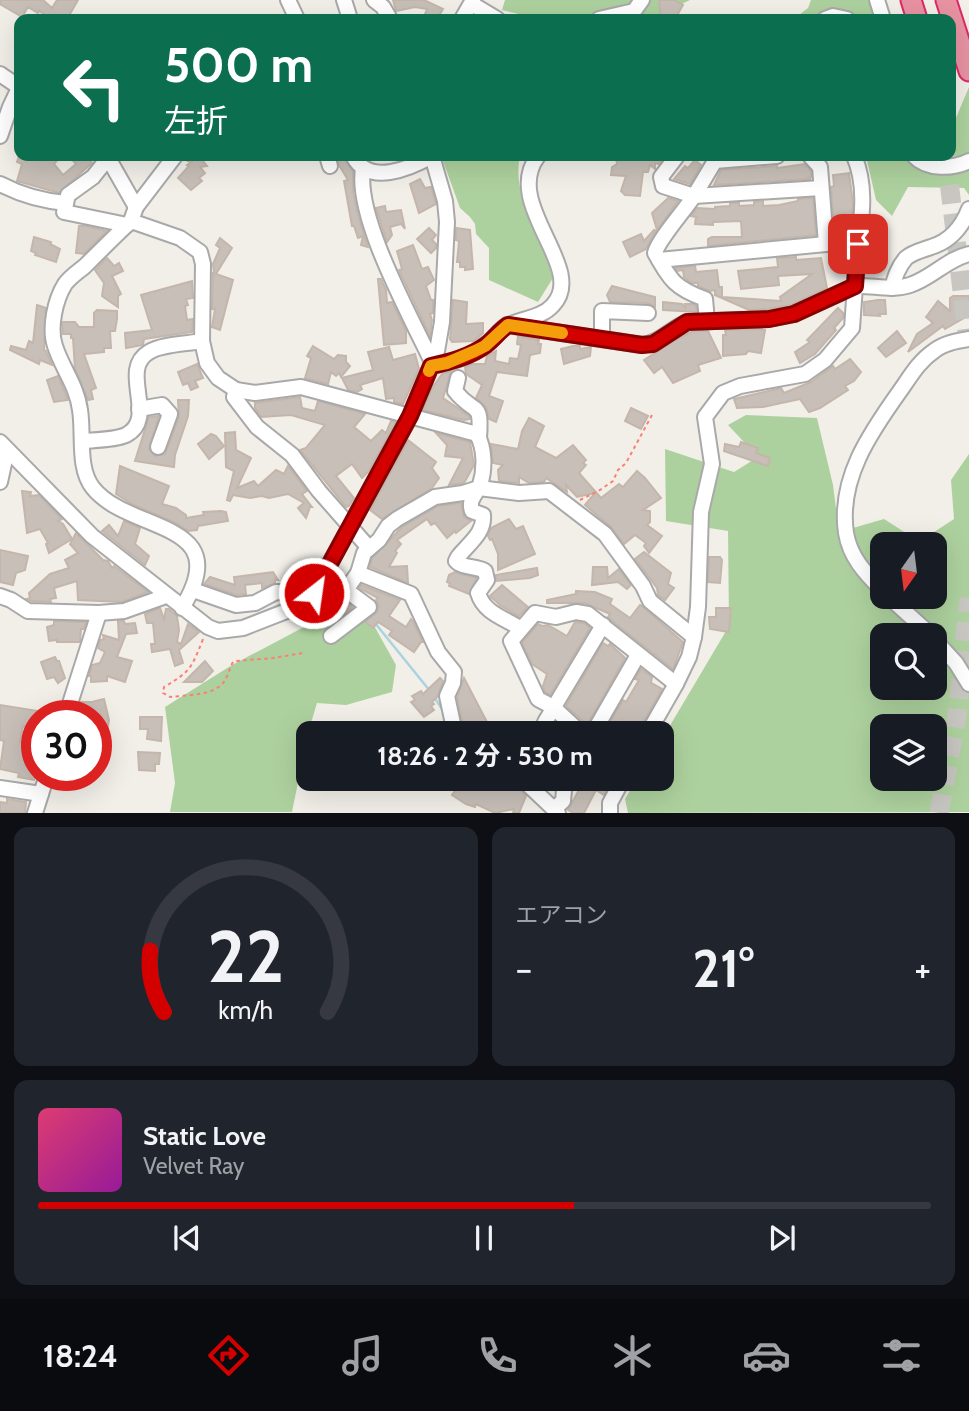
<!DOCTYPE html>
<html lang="ja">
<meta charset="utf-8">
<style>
body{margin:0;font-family:Cabin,"Noto Sans JP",sans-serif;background:#20242c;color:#f1f3f6;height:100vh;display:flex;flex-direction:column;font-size:26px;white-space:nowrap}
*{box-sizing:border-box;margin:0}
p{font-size:23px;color:#9ea1a6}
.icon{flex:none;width:38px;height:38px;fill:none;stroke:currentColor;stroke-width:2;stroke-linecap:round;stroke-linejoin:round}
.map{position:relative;height:813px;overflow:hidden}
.panel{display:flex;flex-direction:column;gap:14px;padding:14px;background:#0d0f14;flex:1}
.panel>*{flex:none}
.top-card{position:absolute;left:14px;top:14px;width:942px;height:147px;border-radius:14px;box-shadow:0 7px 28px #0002;background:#0b6e4f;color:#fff;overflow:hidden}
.needle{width:46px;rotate:194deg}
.controls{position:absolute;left:870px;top:532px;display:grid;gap:14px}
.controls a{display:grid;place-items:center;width:77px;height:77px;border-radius:14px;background:#171b24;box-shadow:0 7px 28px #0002;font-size:35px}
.speed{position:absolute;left:21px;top:700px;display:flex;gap:14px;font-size:35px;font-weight:700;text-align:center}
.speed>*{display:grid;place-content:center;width:91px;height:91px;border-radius:50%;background:#171b24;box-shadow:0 7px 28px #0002;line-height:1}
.speed .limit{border:10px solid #d22;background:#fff;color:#111}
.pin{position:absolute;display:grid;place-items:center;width:60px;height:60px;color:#fff;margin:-30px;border-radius:14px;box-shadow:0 4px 10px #0006}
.me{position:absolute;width:77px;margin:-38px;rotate:30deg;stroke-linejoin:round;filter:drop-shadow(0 0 5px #0008)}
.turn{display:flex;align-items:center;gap:24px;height:147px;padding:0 35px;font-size:32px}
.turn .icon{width:91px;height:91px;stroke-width:2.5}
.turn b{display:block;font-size:49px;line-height:60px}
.big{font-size:52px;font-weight:700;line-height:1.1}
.panel .tile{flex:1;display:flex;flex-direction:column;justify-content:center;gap:10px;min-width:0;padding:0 24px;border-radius:14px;background:#20242c}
.panel .dial{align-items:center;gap:0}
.dial svg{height:182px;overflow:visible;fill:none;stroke:#363941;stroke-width:7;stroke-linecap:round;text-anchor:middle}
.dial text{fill:#f1f3f6;stroke:none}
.song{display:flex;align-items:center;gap:21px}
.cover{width:84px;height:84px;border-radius:10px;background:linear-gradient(135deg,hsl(340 70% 55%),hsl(300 70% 35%))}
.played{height:7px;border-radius:4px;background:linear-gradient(90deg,#d40000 60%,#363941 60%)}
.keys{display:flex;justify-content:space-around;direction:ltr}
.heat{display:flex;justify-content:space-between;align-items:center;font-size:38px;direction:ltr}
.panel .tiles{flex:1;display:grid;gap:14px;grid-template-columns:1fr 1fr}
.tile:last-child{grid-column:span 2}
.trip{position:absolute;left:296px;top:721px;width:378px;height:70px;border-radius:14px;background:#171b24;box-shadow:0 7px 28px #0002;font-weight:700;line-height:70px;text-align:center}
.tab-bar{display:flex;height:112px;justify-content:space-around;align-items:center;background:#090b0e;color:#9ea1a6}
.tab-bar .icon{width:49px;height:49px}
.tab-bar .selected{color:#d40000}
.tab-bar b{font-size:32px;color:#f1f3f6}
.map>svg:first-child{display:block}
.forest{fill:#add19e;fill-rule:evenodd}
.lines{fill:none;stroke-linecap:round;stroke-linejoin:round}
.stream{stroke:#aad3df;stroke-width:2.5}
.building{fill:#c7bfb8;stroke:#c4b6ab;stroke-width:2}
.highway-tunnel{stroke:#c8c6c1;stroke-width:19;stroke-dasharray:19 10;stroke-linecap:butt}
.minor-casing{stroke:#a9a9a9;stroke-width:18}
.highway-casing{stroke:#dc2a67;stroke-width:23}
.path{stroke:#fa8072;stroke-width:2;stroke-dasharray:3.5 3.5;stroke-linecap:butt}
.minor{stroke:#fff;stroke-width:14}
.highway{stroke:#e892a2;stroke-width:19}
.route-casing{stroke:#8a0000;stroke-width:18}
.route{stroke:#d40000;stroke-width:12}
.slow{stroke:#f59e0b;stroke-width:12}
</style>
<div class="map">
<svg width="969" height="813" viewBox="0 0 969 813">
<rect width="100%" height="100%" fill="#f2efe9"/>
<!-- forest -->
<g class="forest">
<polygon points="505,0 690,0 650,19 540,19 502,10"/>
<polygon points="811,0 881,0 886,19 794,19 808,8"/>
<polygon points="969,87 969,195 964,188 908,187 892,216 876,200 866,156 950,156 950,132"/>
<path d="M445,156H520C511,199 543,238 553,278L538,302L489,280V248L476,234L475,224L470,217L460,208L443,161Z"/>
<path d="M746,415L817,418L833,485L839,532L884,519L909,535L925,538L954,519L951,480L969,454V812L628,813L625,799L637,779H662V739L729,626L728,531L666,521L665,449L734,472L758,457L728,425ZM882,544H934V597H882ZM882,635H934V688H882ZM882,726H934V779H882Z"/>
<polygon points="321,618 372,622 396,665 392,692 346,705 317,703 308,733 292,812 170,812 175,783 165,707 232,665"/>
</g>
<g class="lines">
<!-- stream -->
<g class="stream">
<polyline points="375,623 430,691"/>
<polyline points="434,697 444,712"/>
</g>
</g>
<!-- building -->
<g class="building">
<polygon points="0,0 43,0 52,8 57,0 78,0 67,19 52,19 39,11 38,13 28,7 22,17 0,4"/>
<polygon points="393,0 424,0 443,9 437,19 423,19 427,9 415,7 396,11"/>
<polygon points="659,0 674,0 683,5 675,19 661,19"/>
<polygon points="19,156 40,160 44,156 61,156 54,164 63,175 76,164 69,156 86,156 92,163 59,193 17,181 22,164 17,162"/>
<polygon points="199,156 207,166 200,167 205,173 199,178 202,181 191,190 178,178 189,166 187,165"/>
<polygon points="337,156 344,156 353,172 353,191 358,215 368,247 361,245 363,236 358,238 354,226 352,226 344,181 348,180 339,165"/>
<polygon points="616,156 665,156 659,164 655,163 655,169 650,165 648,172 643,172 640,196 625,195 621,191 626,176 611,175 612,167 617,164"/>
<polygon points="695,160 701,165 690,184 674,179 685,166 688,168"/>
<polygon points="805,164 811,171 811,177 808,178 811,179 714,185 721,170 777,166 777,168"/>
<polygon points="849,173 853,204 850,234 835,234 831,187 834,186 833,175"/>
<polygon points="420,179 425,188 431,187 436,204 419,213 410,184"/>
<polygon points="668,198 678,201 657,230 652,213"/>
<polygon points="813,198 816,235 708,246 708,239 712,237 742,237 741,221 713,222 713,225 695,224 696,217 691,216 697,208 715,209 715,207 730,206 730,203 739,203 739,206 754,205 754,202 763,201 763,206 779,205 798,201 798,199"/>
<polygon points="385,206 386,212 401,210 405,229 401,224 390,227 392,235 387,242 376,208"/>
<polygon points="79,226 86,226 107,231 84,254 76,253"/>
<polygon points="429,228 436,235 432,240 436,244 436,248 431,253 417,239"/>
<polygon points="456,228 470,230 473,269 465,270 465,267 460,267 460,262 457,262 459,241 456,240"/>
<polygon points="654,230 656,231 646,249 630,257 623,242 641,234 644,241"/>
<polygon points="34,237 51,242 50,244 60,249 56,262 35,255 36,253 31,251"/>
<polygon points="220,238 232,248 216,274 233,280 220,330 212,327 215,309 212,309 213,273 214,273 213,264 220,248 216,245"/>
<polygon points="413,245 422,269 428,267 434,280 426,286 431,300 433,300 433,313 430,314 432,320 430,336 399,270 402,269 397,251"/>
<polygon points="796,257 796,260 821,258 827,288 791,305 768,309 749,310 715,295 715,290 710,291 698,286 698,283 691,283 684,277 683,270 677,271 675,268 695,266 696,272 717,270 719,287 722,287 722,297 781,301 780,297 812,274 778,276 779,285 741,289 738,271 778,267 777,258"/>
<polygon points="107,258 114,266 119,263 123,271 112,276 121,294 118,296 118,307 102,296 104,283 95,270"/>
<polygon points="378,279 381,279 386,290 387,303 392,302 406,331 406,343 384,345"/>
<polygon points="192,281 193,298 186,299 188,305 185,306 187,320 193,319 192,332 144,339 143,345 126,348 125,333 152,330 141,295"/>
<polygon points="612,286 655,297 655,307 648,303 610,302 607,295"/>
<polygon points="953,296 969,296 969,315 945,329 943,326 908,352 917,334 933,323 926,317 938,301 950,311 950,298"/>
<polygon points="453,300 467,302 466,324 483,323 483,333 474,341 452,342 450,339"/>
<polygon points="878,300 885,300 886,314 879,314 880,316 864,315 864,302"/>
<polygon points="663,302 682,304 686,309 685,304 693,304 696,306 697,312 663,310"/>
<polygon points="37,305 46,308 44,350 46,351 52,365 40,360 39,364 10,350 11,346 26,350 29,341 33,343"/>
<polygon points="838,308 843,313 843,318 834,328 836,330 815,354 800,363 795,352 810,342 807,340"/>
<polygon points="97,310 117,311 117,319 115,331 110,331 111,348 104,348 104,352 84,354 96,388 91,390 93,399 88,400 75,369 73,338 71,338 71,334 63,334 62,323 63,322 75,322 79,327 94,327 94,313"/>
<polygon points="759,329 765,330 761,353 748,351 746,354 723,356 723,335 726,335 725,330"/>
<polygon points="698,331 708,331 721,358 698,365 700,371 673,383 662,367 654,373 644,360 677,339 691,332"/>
<polygon points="897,331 906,343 886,357 878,348"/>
<polygon points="518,336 539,340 538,344 541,344 540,353 530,355 527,376 497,372 489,396 503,401 496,422 489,419 486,407 476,398 482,385 466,374 465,367 472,364 485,364 487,356 496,351 495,361 509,364 510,358 518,359 521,345 517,344"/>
<polygon points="313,346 334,359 338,355 346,356 346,362 350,366 341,377 339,373 336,376 331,372 328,384 305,378 311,358 307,356"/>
<polygon points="573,346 580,346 580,349 591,347 590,356 564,364 561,349"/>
<polygon points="389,347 393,360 415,354 419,369 403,404 394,402 394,398 386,399 383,378 360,385 362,389 357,392 348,390 342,378 373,370 368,352"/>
<polygon points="850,359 861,372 854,381 845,386 848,390 820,408 809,412 800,399 763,407 737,408 734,399 781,388 784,393 811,382 833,366 835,369"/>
<polygon points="197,364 203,378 195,381 198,387 191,390 188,383 183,385 178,372"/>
<polygon points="451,371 443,398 469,416 470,419 464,420 423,410 432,388 442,374"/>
<polygon points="58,376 68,400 54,402 47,380"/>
<polygon points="300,397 302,408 315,411 318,401 365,414 354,427 371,441 382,430 386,433 391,421 396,422 369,471 362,478 352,464 336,476 354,498 349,506 346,507 300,450 306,448 325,425 291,415 261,417 255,408 255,403"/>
<polygon points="178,400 189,400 188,416 175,455 174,467 135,461 149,417 159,416 149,449 155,456 165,454 179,417"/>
<polygon points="631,408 648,416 641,429 625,421"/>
<polygon points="529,418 544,426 535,447 556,458 573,445 586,460 583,463 586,465 579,473 601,498 619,484 623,487 637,471 645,478 661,498 643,510 650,511 650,522 647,525 662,536 649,553 644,546 646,543 635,535 624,544 611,527 585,505 595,493 577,497 566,485 567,492 546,478 544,482 529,483 519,477 519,483 499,481 498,470 503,465 493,463 491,444 518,449 522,431"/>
<polygon points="235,432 236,450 251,458 237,488 254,481 258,486 276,470 284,474 288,466 307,491 302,494 312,507 310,507 306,518 298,508 304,503 288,494 269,498 262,496 250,498 233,495 230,501 227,500 234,471 226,467 225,433"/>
<polygon points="436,433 470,442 474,465 464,483 449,485 463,458 445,456 447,445"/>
<polygon points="211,434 216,436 224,446 209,459 198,444"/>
<polygon points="408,440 436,462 432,468 439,478 432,488 382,519 370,510"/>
<polygon points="741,442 758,448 756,453 770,458 768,466 724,451 725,444 739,447"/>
<polygon points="120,466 169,486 162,504 176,508 186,515 186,518 204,515 203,512 221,511 226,512 228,521 198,526 197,530 188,531 176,523 134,505 116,494"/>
<polygon points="22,491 31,492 30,496 39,495 62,519 58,521 63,524 72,539 49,553 46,544 48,543 40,529 27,533"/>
<polygon points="461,503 464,517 471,521 456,533 455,531 447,538 435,523 431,525 427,519 397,540 401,544 395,551 397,553 389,567 407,566 408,583 370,567 372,558 402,527 438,506"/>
<polygon points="509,519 516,529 523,526 535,554 498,570 498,554 492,539 490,540 488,536 491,528"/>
<polygon points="124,521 140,528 135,544 149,556 145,565 102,531 109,525 118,536"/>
<polygon points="76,533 103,560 108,561 112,568 114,566 148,592 122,602 78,600 77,581 54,588 56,598 50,599 51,602 31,601 27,599 30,598 29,593 50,574 69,568 65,560 78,553 70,544"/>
<polygon points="0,550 28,556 25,570 16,573 13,585 0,582"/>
<polygon points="644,552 671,573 668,584 674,588 665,600 658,595 657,588 635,559"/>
<polygon points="709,557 720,557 722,560 720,583 708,582"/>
<polygon points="593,567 607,567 608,578 619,569 631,585 627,589 618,582 592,585"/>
<polygon points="537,568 538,575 530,578 496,581 496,575"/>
<polygon points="273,572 278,580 275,580 275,583 262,588 262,583 245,585 246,594 237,595 204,584 210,577 235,585 234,577"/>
<polygon points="455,572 477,578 469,594 449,586 450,583 447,582 449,575"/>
<polygon points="361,585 400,600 389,616 406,627 411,619 413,621 423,642 421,642 414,652 389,635 392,631 378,622 373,628 365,622 377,612 379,606 376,600 378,598 359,588"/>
<polygon points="502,585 528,607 519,616 501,606 490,596"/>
<polygon points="576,591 595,592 612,599 610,604 630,618 640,605 642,606 683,642 673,669 611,620 608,617 610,614 585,603 547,603 547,600 576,594"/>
<polygon points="333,599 343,600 353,607 338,619 324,616 327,606 331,607"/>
<polygon points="160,608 164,619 166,609 169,609 177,616 179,630 177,642 181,644 188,624 199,632 179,650 183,663 175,666 170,649 152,652 151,644 155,644 153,623 147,623 145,614"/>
<polygon points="716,608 731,608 729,632 710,629 709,617 716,617"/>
<polygon points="54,621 86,622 84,629 81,629 80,642 57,642 57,640 49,641 47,627 54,625"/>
<polygon points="118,621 124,621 125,624 135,623 137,633 126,634 117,657 132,661 125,682 107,676 107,681 91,682 91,676 89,676 92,665 100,663 105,652 98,648 100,640 104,639 103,635 119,640"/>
<polygon points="575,622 584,623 590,628 550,695 545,692 543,686 547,674 532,664 522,643 538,624 542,626 548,625 567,636"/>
<polygon points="603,643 608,646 610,644 625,658 587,725 566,706"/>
<polygon points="55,657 57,661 59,661 65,678 58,683 54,677 47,679 41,662"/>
<polygon points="205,661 213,671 202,682 184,682"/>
<polygon points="641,669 652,677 651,683 662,689 638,732 604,733 623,700 626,702 639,680 635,679"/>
<polygon points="440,678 443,681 438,696 432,702 434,704 431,706 434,710 424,717 411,702 415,700 412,696 421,691 423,694"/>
<polygon points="464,678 488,724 507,733 468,733 463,726 457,697"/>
<polygon points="104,699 109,720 106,738 102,746 96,741 99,718 96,719 96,716 76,716 81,702 92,702"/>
<polygon points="0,705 38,711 35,729 23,726 20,742 37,746 37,775 34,780 18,777 19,773 0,769 4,741 0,740"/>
<polygon points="140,717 162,717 161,741 147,739 148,729 140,729"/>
<polygon points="138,752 160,753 159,764 155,764 155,771 139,770"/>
<polygon points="463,779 507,779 513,781 526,796 519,813 513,813 514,809 495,813 476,804 475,807 466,804 452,795"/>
<polygon points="585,779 612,779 604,795 596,790 584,813 573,813 568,810"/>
<polygon points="7,799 26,802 25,813 0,813 0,802 7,803"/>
</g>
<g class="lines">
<!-- highway-tunnel -->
<g class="highway-tunnel">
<polyline points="946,156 969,349"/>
<polyline points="939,813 956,722 969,598"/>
</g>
<defs>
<g id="minor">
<polyline points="288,0 297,19"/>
<polyline points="344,0 350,19"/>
<polyline points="374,0 383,7 390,19"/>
<polyline points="877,0 883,19"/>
<polyline points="472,4 497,19"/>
<polyline points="462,19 473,0"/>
<polyline points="599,19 634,11 642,0"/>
<polyline points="825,19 833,16 847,19"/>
<polyline points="0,74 19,87"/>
<polyline points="0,136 10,107 19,88"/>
<polyline points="107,156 136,207"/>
<path d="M175,156L136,207L131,221C115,236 100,251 85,266C79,271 70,277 65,284C55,300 49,328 55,346C62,368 77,386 80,410C84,434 77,468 93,488C130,534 237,519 182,608"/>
<polyline points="327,156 330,166"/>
<path d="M353,156C369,186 409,169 432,156"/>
<path d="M677,156L661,177L663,186L694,196C685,210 658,240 655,253C671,281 675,288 705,299L707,321"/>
<polyline points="810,156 820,167 826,244"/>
<path d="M854,156C872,197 855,243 855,286C873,285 892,291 910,285C932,278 947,259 969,254"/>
<path d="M914,156C927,170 953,169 969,161"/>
<polyline points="108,158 93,177 68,195 64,212 127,225"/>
<path d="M363,169C355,217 411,317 432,362"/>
<path d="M0,184C21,195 42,201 66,203"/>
<polyline points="694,196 821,188"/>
<polyline points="694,196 715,161 777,156"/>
<path d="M131,221L180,238L200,252L203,264L202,341L207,363L218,378L236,390L255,393L301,387L477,434C485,449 485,469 480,485C476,495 468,499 472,511L483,515C485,533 468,544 458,557L456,561C462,568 476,566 485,571L487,580L478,593C484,613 504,618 520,628"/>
<polyline points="659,260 826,244 857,244"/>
<path d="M892,288C895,277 898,267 906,258C913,252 923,250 931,247C951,241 962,227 969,209"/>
<path d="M507,325L642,345C660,343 670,329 687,322L769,319L794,314L855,286L852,328L825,360L805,374L740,386L723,393L705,417L712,464L701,512L698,607L694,637L689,657L676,684L648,733"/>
<polyline points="602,339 602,311 648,313"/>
<path d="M431,366C449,363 470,357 485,345C493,340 497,332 505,327C520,318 541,319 553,305C588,268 501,204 538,156"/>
<path d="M458,378L455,391C475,416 482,399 479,438"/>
<polyline points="236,390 234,397 257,427 292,455 319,491 369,548"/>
<polyline points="139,409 162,405 170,414 158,447"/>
<path d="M83,441C95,440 115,440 126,435C159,418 118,370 149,352C162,344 186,344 202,341"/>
<polyline points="0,442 92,536 208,627 218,631 243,628 307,603 316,589 410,416 437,351 442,322 447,222 445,201 432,156"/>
<polyline points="0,482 7,450"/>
<polyline points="358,573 411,594 438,652 454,672 453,683 447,696 455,733"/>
<polyline points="316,589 346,590 358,573 364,553 379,540 388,526 397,519 435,497 463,493 479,488 519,493 549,491 605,534 643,586 650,601 694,637"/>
<polyline points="193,590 236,605 255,603 276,592 314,593"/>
<path d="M882,590C865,573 850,557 846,533C838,479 870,433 900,391C910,377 919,361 934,351C944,343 957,341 969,339"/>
<polyline points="0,596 11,600 28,611 99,613 124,611 166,596"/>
<polyline points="889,597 931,635"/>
<polyline points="331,636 369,607 346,590"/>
<polyline points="934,639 956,663 969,684"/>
<polyline points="66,716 99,613"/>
<polyline points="547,733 545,722 603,625"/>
<polyline points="581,733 553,707 538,699 511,641 535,613 556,617 576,612 588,614 676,684"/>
<polyline points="593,733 638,655"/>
<polyline points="522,779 558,813"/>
<polyline points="0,788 41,794 47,775"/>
<polyline points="554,809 563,801 565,779"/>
<polyline points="35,813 41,794"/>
<polyline points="610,813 610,803 623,779"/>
</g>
<g id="highway">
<polyline points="911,0 917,19"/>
<polyline points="946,0 969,71"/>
</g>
</defs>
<!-- minor casing -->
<use href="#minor" class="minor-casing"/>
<!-- highway casing -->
<use href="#highway" class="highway-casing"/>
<!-- path -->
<g class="path">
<polyline points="186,160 189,161 195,156"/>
<polyline points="580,500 600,490 613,481 618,470 626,463 652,415"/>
<path d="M203,639C191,669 191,671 164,687L163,693L170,697C186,695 212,696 223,683C228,677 229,669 233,662L236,661L273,658L303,653"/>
</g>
<!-- minor -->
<use href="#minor" class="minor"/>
<!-- highway -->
<use href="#highway" class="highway"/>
</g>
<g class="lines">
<defs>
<path id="route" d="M314,593L410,416L431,366C449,362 470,357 486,345C494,339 499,331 508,325L642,345L653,344L687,322L769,319L794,314L855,286L858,244"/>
</defs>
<!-- route casing -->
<use href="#route" class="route-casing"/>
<!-- route -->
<use href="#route" class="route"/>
<!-- slow -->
<polyline class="slow" points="429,371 431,366 447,363 475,351 485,346 508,325 562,333"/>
</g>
</svg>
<div class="controls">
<a><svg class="needle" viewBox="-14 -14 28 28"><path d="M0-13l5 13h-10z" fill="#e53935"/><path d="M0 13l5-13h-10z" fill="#9ea1a6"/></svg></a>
<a><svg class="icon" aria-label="search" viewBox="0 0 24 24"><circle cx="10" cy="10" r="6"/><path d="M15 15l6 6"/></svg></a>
<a><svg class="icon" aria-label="layers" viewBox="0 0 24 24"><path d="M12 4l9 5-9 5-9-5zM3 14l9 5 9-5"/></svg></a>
</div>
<div class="speed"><div class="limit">30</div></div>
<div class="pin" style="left:858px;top:244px;background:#d93025"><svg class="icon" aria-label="arrive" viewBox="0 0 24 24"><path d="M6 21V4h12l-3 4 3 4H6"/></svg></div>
<svg class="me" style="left:314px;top:593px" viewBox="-20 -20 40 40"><circle r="17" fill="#d40000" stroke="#fff" stroke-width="3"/><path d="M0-11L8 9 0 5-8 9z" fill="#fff"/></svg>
<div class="trip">18:26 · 2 分 · 530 m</div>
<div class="top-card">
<div class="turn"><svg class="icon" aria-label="left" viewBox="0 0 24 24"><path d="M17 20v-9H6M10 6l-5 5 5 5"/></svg><div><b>500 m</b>左折</div></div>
</div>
</div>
<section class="panel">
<div class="tiles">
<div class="tile dial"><svg viewBox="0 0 100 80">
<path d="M14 69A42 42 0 1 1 86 69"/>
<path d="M14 69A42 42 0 0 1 8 42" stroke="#d40000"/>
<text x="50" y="56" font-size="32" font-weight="700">22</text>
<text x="50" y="72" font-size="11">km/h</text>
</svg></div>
<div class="tile"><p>エアコン</p>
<div class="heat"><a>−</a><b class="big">21°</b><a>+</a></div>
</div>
<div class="tile">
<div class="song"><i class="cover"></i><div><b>Static Love</b><p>Velvet Ray</p></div></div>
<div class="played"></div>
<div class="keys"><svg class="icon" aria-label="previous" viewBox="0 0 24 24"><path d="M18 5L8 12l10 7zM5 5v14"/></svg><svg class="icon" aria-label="pause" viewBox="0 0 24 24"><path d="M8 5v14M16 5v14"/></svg><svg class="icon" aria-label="next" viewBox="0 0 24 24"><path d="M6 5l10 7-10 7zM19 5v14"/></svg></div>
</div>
</div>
</section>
<nav class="tab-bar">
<b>18:24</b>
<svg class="icon selected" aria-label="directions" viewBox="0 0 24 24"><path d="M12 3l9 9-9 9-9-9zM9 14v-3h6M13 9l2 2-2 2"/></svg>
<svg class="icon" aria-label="music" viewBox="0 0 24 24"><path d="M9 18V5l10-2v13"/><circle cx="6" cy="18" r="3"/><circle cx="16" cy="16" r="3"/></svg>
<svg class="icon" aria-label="phone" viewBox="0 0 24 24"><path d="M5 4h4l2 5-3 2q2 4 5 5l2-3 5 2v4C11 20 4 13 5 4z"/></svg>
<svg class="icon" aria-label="climate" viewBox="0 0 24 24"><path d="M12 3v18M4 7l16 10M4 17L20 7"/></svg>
<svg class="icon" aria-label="car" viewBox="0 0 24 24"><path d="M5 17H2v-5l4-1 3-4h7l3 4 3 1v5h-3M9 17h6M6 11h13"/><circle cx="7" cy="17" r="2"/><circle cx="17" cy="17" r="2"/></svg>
<svg class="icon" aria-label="filters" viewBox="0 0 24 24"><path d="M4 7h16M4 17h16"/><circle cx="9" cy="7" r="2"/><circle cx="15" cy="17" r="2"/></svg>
</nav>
